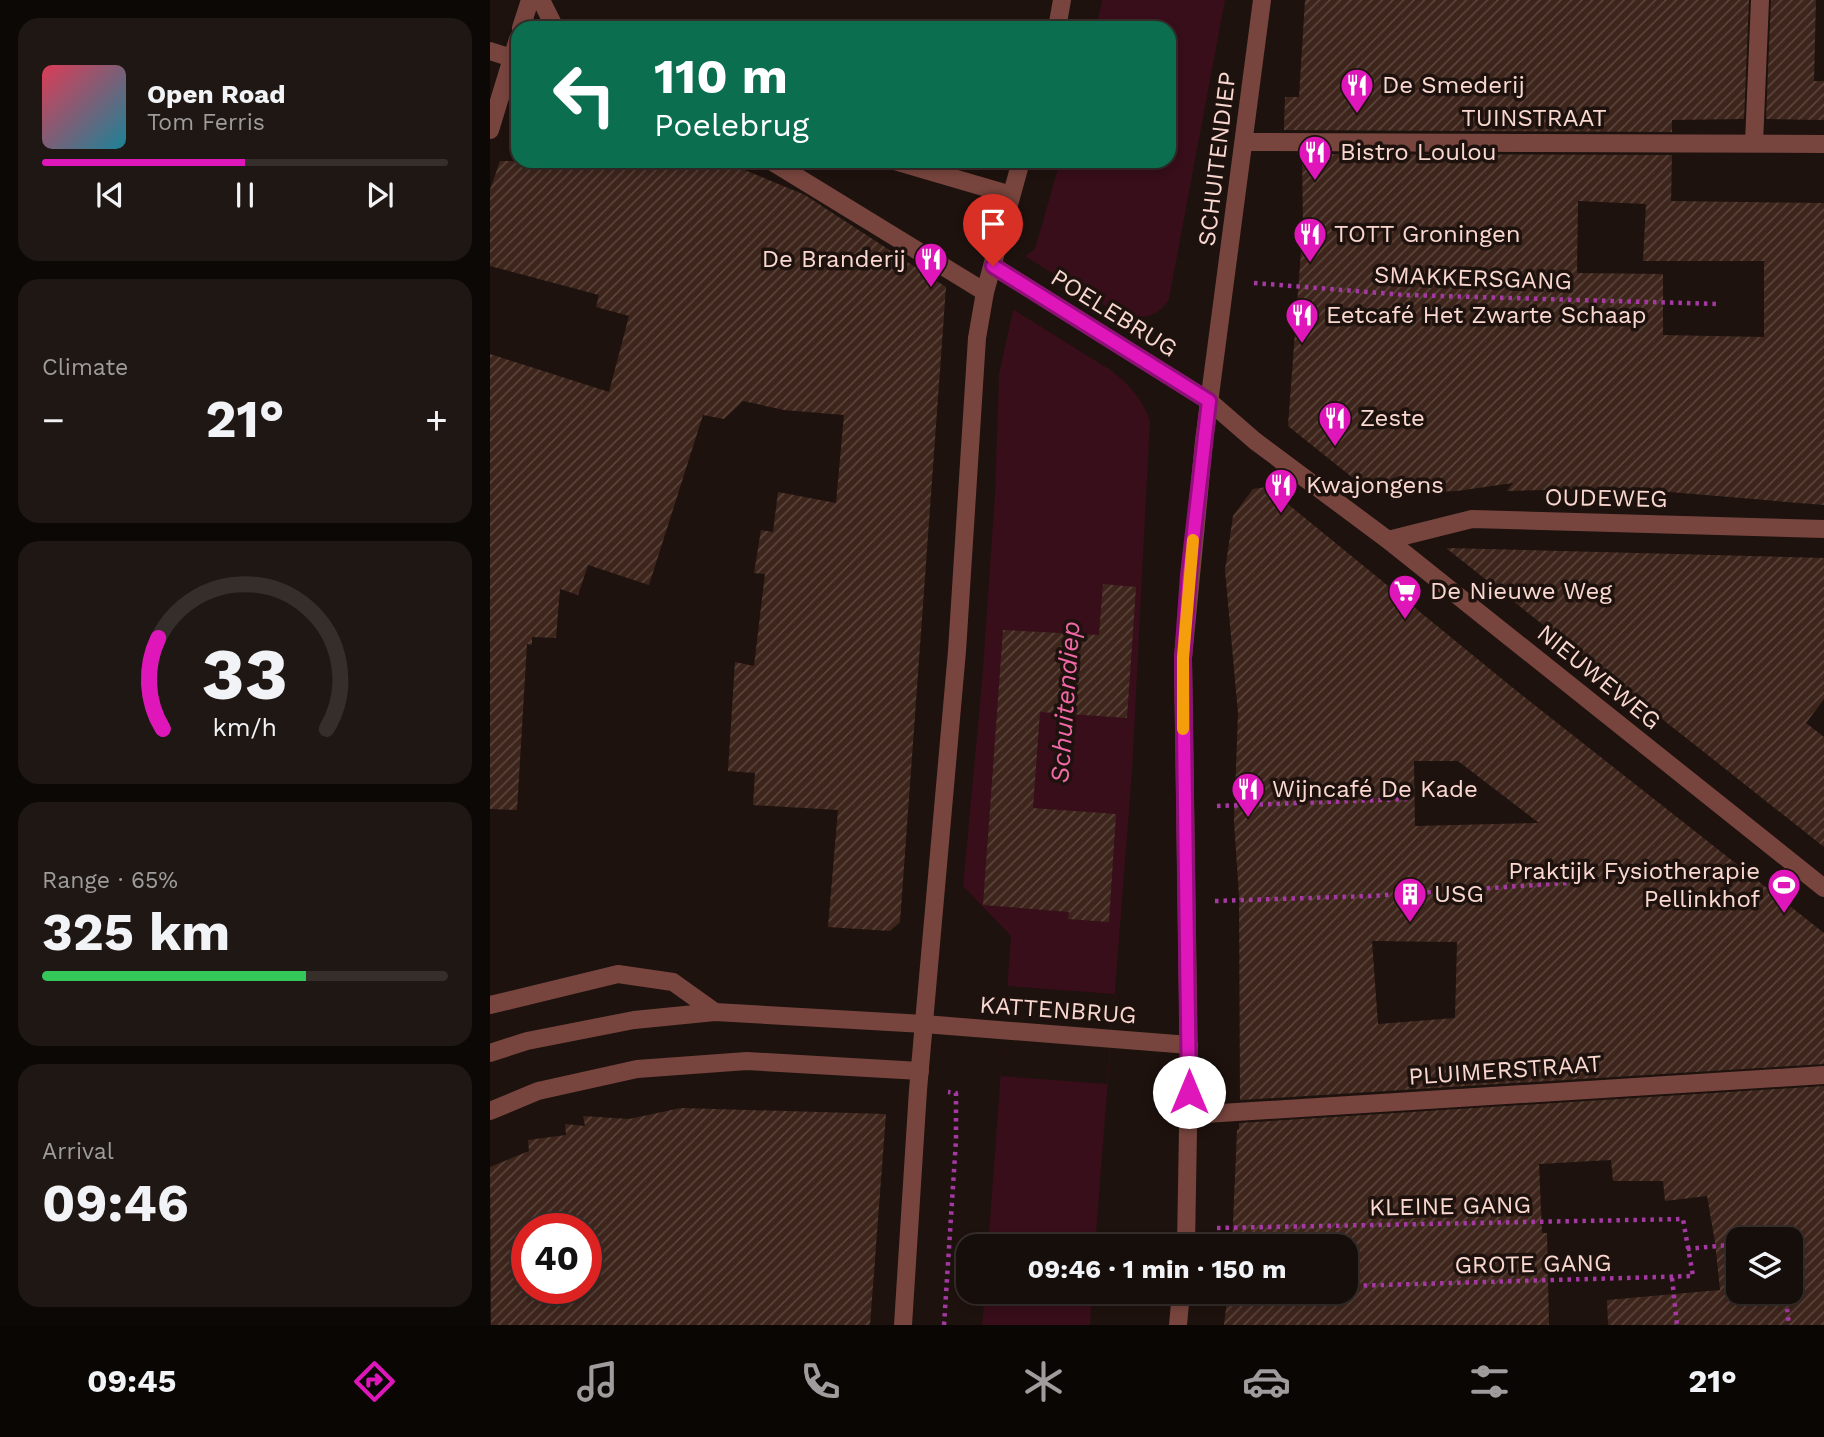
<!DOCTYPE html>
<meta charset="utf-8">
<style>
body{margin:0;font-family:"Work Sans",sans-serif;background:#1f1713;color:#f1f3f6;height:100vh;display:flex;flex-direction:column;font-size:26px;white-space:nowrap}
*{box-sizing:border-box;margin:0}
p{font-size:23px;color:#9e9c9c}
.icon{flex:none;width:38px;height:38px;fill:none;stroke:currentColor;stroke-width:2;stroke-linecap:round;stroke-linejoin:round}
.map{position:relative;flex:1;overflow:hidden}
.panel{display:flex;flex-direction:column;gap:18px;padding:18px;background:#0c0806;width:490px}
.panel>*{flex:none}
.guide{position:absolute;left:21px;top:21px;width:665px;height:147px;border-radius:21px;box-shadow:0 4px 10px #0003,0 0 0 2px #352e2b;background:#0b6e4f;color:#fff;overflow:hidden}
.tools{position:absolute;left:1236px;top:1227px;display:grid;gap:14px}
.tools a{display:grid;place-items:center;width:77px;height:77px;border-radius:14px;background:#160e0a;box-shadow:0 4px 10px #0003,0 0 0 2px #352e2b;font-size:35px}
.speed{position:absolute;left:21px;top:1213px;display:flex;gap:14px;font-size:35px;font-weight:700;text-align:center}
.speed>*{display:grid;place-content:center;width:91px;height:91px;border-radius:50%;background:#160e0a;box-shadow:0 4px 10px #0003,0 0 0 2px #352e2b;line-height:1}
.speed .limit{border:10px solid #d22;background:#fff;color:#111}
.pin{position:absolute;display:grid;place-items:center;width:60px;height:60px;color:#fff;margin:-72px -30px;border-radius:50% 50% 50% 0;rotate:-45deg;box-shadow:0 0 7px #0007}
.pin .icon{rotate:45deg}
.me{position:absolute;width:77px;margin:-38px;rotate:0deg;stroke-linejoin:round;filter:drop-shadow(0 0 5px #0008)}
.turn{display:flex;align-items:center;gap:24px;height:147px;padding:0 28px;font-size:32px}
.turn .icon{width:91px;height:91px;stroke-width:2.5}
.turn b{display:block;font-size:49px;line-height:60px}
.big{font-size:52px;font-weight:700;line-height:1.1}
.panel .widget{flex:1;display:flex;flex-direction:column;justify-content:center;gap:10px;min-width:0;padding:0 24px;border-radius:21px;background:#1f1713}
.panel .dial{align-items:center;gap:0}
.dial svg{height:182px;overflow:visible;fill:none;stroke:#352e2b;stroke-width:7;stroke-linecap:round;text-anchor:middle}
.dial text{fill:#f1f3f6;stroke:none}
.song{display:flex;align-items:center;gap:21px}
.cover{width:84px;height:84px;border-radius:10px;background:linear-gradient(135deg,hsl(350 70% 55%),hsl(190 70% 35%))}
.played{height:7px;border-radius:4px;background:linear-gradient(90deg,#df17bb 50%,#352e2b 50%)}
.keys{display:flex;justify-content:space-around;direction:ltr}
.heat{display:flex;justify-content:space-between;align-items:center;font-size:38px;direction:ltr}
.charge{height:10px;border-radius:5px;background:linear-gradient(90deg,#34c759 65%,#352e2b 0)}
.trip{position:absolute;left:466px;top:1234px;width:402px;height:70px;border-radius:21px;background:#160e0a;box-shadow:0 4px 10px #0003,0 0 0 2px #352e2b;font-weight:700;line-height:70px;text-align:center}
.tabs{display:flex;height:112px;justify-content:space-around;align-items:center;background:#090604;color:#9e9c9c}
.tabs .icon{width:49px;height:49px}
.tabs .active{color:#df17bb}
.tabs b{font-size:32px;color:#f1f3f6}
main{display:flex;flex:1;min-height:0}
.map>svg:first-child{display:block}
.water{fill:#370e19}
.pier{fill:#1e120e}
.building{fill:url(#building-hatch);fill-rule:evenodd}
.lines{fill:none;stroke-linecap:round;stroke-linejoin:round}
.path{stroke:#a539a3;stroke-width:4.5;stroke-dasharray:3.5 5;stroke-linecap:butt}
.minor{stroke:#78453e;stroke-width:18}
.route-casing{stroke:#910f7a;stroke-width:18}
.route{stroke:#df17bb;stroke-width:12}
.slow{stroke:#f59e0b;stroke-width:12}
.labels{text-anchor:middle;stroke-width:7;stroke-linejoin:round;paint-order:stroke}
.poi-label{font-size:24px;fill:#fad8d0;stroke:#1e120e;text-anchor:start}
.street-label{font-size:24px;fill:#fad8d0;stroke:#1e120e}
.water-label{font-size:26px;font-style:italic;fill:#f068a6;stroke:#1e120e}
</style>
<main>
<section class="panel">
<div class="widget">
<div class="song"><i class="cover"></i><div><b>Open Road</b><p>Tom Ferris</p></div></div>
<div class="played"></div>
<div class="keys"><svg class="icon" aria-label="previous" viewBox="0 0 24 24"><path d="M18 5L8 12l10 7zM5 5v14"/></svg><svg class="icon" aria-label="pause" viewBox="0 0 24 24"><path d="M8 5v14M16 5v14"/></svg><svg class="icon" aria-label="next" viewBox="0 0 24 24"><path d="M6 5l10 7-10 7zM19 5v14"/></svg></div>
</div>
<div class="widget"><p>Climate</p>
<div class="heat"><a>−</a><b class="big">21°</b><a>+</a></div>
</div>
<div class="widget dial"><svg viewBox="0 0 100 80">
<path d="M14 69A42 42 0 1 1 86 69"/>
<path d="M14 69A42 42 0 0 1 12 29" stroke="#df17bb"/>
<text x="50" y="56" font-size="32" font-weight="700">33</text>
<text x="50" y="72" font-size="11">km/h</text>
</svg></div>
<div class="widget"><p>Range · 65%</p><b class="big">325 km</b><div class="charge"></div></div>
<div class="widget"><p>Arrival</p><b class="big">09:46</b></div>
</section>
<div class="map">
<svg width="1334" height="1325" viewBox="0 0 1334 1325">
<defs>
<pattern id="building-hatch" width="6" height="6" patternUnits="userSpaceOnUse" patternTransform="scale(1.75)"><rect width="6" height="6" fill="#3d251c"/><path d="M-1 1l2-2M0 6l6-6M5 7l2-2" fill="none" stroke="#5a443c"/></pattern>
</defs>
<rect width="100%" height="100%" fill="#1e120e"/>
<!-- water -->
<g class="water">
<path d="M612,0H735L679,299C669,317 656,317 636,319L617,367C637,382 651,397 660,420L642,772L605,1246H498L521,936L473,886L492,682L505,494L509,374L535,256L545,249L570,161H679V28H606Z"/>
<polygon points="495,1292 602,1292 600,1325 492,1325"/>
</g>
<!-- pier -->
<g class="pier">
<polygon points="535,256 636,319 617,368 523,309 522,297 529,267"/>
<polygon points="517,986 624,994 617,1084 511,1076"/>
</g>
<!-- building -->
<g class="building">
<polygon points="815,0 1259,0 1254,119 1182,120 1182,132 794,130 795,97 809,97"/>
<polygon points="1281,0 1326,0 1324,81 1334,81 1334,120 1276,119"/>
<path d="M812,154L1182,155L1181,201L1334,203V505L1132,488L1017,491L1023,483L967,491L883,494L798,426L813,225ZM1088,201L1156,204L1153,261H1274V337L1173,335V274L1087,273Z"/>
<polygon points="10,161 233,161 315,195 456,287 410,922 400,931 338,927 348,810 263,805 265,773 238,771 245,662 264,666 275,574 264,573 271,530 283,532 288,492 346,503 354,415 294,410 253,401 234,419 213,415 159,585 98,565 88,595 70,589 66,638 42,637 42,645 37,644 27,810 0,809 0,354 119,392 139,316 106,307 109,295 0,266 0,190"/>
<path d="M777,487L1023,688L1334,933V1064L750,1100L749,896L744,822L748,713L735,570L743,516L763,489ZM924,761H968L1049,823L925,826ZM882,941L967,942L965,1018L888,1024Z"/>
<polygon points="956,548 1334,558 1334,699 1316,723 1334,737 1334,847"/>
<polygon points="613,584 646,587 637,718 550,712 543,808 626,814 619,922 578,919 579,912 493,905 513,630 609,635"/>
<path d="M1334,1086V1325H1118L1117,1300L1230,1290L1225,1242L1217,1196L1175,1201L1173,1181H1123L1121,1160L1049,1164L1052,1233H1057L1059,1325H734L738,1292H856V1246H742L747,1130L749,1129V1123ZM1248,1239H1300V1292H1248Z"/>
<path d="M191,1108L396,1114L380,1325H1L0,1167L39,1151L38,1140L76,1135L75,1124L95,1126L93,1116L139,1119ZM37,1228H96V1288H37Z"/>
</g>
<g class="lines">
<!-- path -->
<g class="path">
<polyline points="764,283 916,295 1228,304"/>
<polyline points="727,806 919,799"/>
<polyline points="725,901 881,896 1091,882"/>
<polyline points="727,1228 1193,1219 1203,1276 856,1286"/>
<polyline points="1197,1249 1248,1244"/>
<polyline points="1182,1278 1187,1325"/>
<polyline points="1295,1292 1299,1325"/>
<polyline points="454,1325 466,1140 466,1093 458,1092"/>
</g>
<!-- minor -->
<g class="minor">
<polyline points="51,0 65,28"/>
<polyline points="31,28 40,0"/>
<polyline points="567,28 572,0"/>
<polyline points="0,51 22,58 28,58"/>
<polyline points="0,130 28,39"/>
<polyline points="755,142 1334,144"/>
<polyline points="1264,143 1270,0"/>
<polyline points="281,161 495,292"/>
<polyline points="405,161 521,195"/>
<polyline points="503,266 719,401 765,441 898,540 1334,888"/>
<polyline points="898,540 982,519 1334,529"/>
<polyline points="0,1005 128,974 183,982 225,1012"/>
<polyline points="0,1053 37,1041 144,1020 225,1012 434,1024 699,1045"/>
<polyline points="0,1111 48,1091 147,1069 257,1061 430,1071"/>
<polyline points="699,1115 1334,1075"/>
<polyline points="696,1246 699,1070 693,658 714,441 772,0"/>
<polyline points="413,1325 428,1090 467,651 487,338 495,292 531,161"/>
<polyline points="688,1325 691,1292"/>
</g>
</g>
<g class="lines">
<defs>
<polyline id="route" points="503,266 719,401 699,575 693,658 699,1092"/>
</defs>
<!-- route casing -->
<use href="#route" class="route-casing"/>
<!-- route -->
<use href="#route" class="route"/>
<!-- slow -->
<polyline class="slow" points="693,729 693,658 703,540"/>
</g>
<!-- icons -->
<defs>
<symbol id="restaurant-pin" viewBox="-11 -11 22 30"><path d="M0 17L-7.5 6A9.5 9.5 0 1 1 7.5 6Z" fill="#df17bb" stroke="#1e120e"/><path d="M-5-6h1v4h1v-4h1v4h1v-4h1v5L-1.5 .5V6h-2V.5L-5-1ZM5-6V6H3V1.5H1.5Q1.5-4 5-6Z" fill="#fff"/></symbol>
<symbol id="supermarket-pin" viewBox="-11 -11 22 30"><path d="M0 17L-7.5 6A9.5 9.5 0 1 1 7.5 6Z" fill="#df17bb" stroke="#1e120e"/><path d="M-6-5.5h2.5l.6 2H6L4.5 2H-2.5L-4.4-4H-6ZM-1.5 3.2a1.3 1.3 0 1 0 .1 0ZM3 3.2a1.3 1.3 0 1 0 .1 0Z" fill="#fff"/></symbol>
<symbol id="stadium-pin" viewBox="-11 -11 22 30"><path d="M0 17L-7.5 6A9.5 9.5 0 1 1 7.5 6Z" fill="#df17bb" stroke="#1e120e"/><path d="M0-5a6.5 5 0 1 0 0 10a6.5 5 0 1 0 0-10ZM-3.5-1.8h7v3.6h-7Z" fill="#fff"/></symbol>
<symbol id="building-pin" viewBox="-11 -11 22 30"><path d="M0 17L-7.5 6A9.5 9.5 0 1 1 7.5 6Z" fill="#df17bb" stroke="#1e120e"/><path d="M-4-6H4V6H1V3H-1V6H-4ZM-2.5-4.3h1.7v1.8h-1.7ZM.8-4.3h1.7v1.8H.8ZM-2.5-1h1.7V.8h-1.7ZM.8-1h1.7V.8H.8Z" fill="#fff"/></symbol>
</defs>
<g fill-rule="evenodd">
<use href="#restaurant-pin" x="848" y="66" width="38" height="52"/>
<use href="#restaurant-pin" x="806" y="133" width="38" height="52"/>
<use href="#restaurant-pin" x="801" y="215" width="38" height="52"/>
<use href="#restaurant-pin" x="422" y="240" width="38" height="52"/>
<use href="#restaurant-pin" x="793" y="296" width="38" height="52"/>
<use href="#restaurant-pin" x="826" y="399" width="38" height="52"/>
<use href="#restaurant-pin" x="772" y="466" width="38" height="52"/>
<use href="#supermarket-pin" x="896" y="572" width="38" height="52"/>
<use href="#restaurant-pin" x="739" y="770" width="38" height="52"/>
<use href="#stadium-pin" x="1275" y="866" width="38" height="52"/>
<use href="#building-pin" x="901" y="875" width="38" height="52"/>
</g>
<g class="labels">
<!-- poi labels -->
<g class="poi-label">
<text x="892" y="93">De Smederij</text>
<text x="850" y="160">Bistro Loulou</text>
<text x="844" y="242">TOTT Groningen</text>
<text x="416" y="267" text-anchor="end">De Branderij</text>
<text x="836" y="323">Eetcafé Het Zwarte Schaap</text>
<text x="870" y="426">Zeste</text>
<text x="816" y="493">Kwajongens</text>
<text x="940" y="599">De Nieuwe Weg</text>
<text x="782" y="797">Wijncafé De Kade</text>
<text x="1270" y="879" text-anchor="end">Praktijk Fysiotherapie<tspan x="1270" dy="28">Pellinkhof</tspan></text>
<text x="944" y="902">USG</text>
</g>
<!-- street labels -->
<g class="street-label">
<text x="1044" y="126">TUINSTRAAT</text>
<text transform="translate(727 159) rotate(-83)" y="8">SCHUITENDIEP</text>
<text transform="translate(983 278) rotate(2)" y="8">SMAKKERSGANG</text>
<text transform="translate(624 313) rotate(32)" y="8">POELEBRUG</text>
<text transform="translate(1116 498) rotate(1)" y="8">OUDEWEG</text>
<text transform="translate(1109 677) rotate(39)" y="8">NIEUWEWEG</text>
<text transform="translate(568 1010) rotate(4)" y="8">KATTENBRUG</text>
<text transform="translate(1015 1070) rotate(-4)" y="8">PLUIMERSTRAAT</text>
<text transform="translate(960 1206) rotate(-1)" y="8">KLEINE GANG</text>
<text transform="translate(1043 1264) rotate(-1)" y="8">GROTE GANG</text>
</g>
<!-- water labels -->
<g class="water-label">
<text transform="translate(575 702) rotate(-86)" y="9">Schuitendiep</text>
</g>
</g>
</svg>
<div class="tools">
<a><svg class="icon" aria-label="layers" viewBox="0 0 24 24"><path d="M12 4l9 5-9 5-9-5zM3 14l9 5 9-5"/></svg></a>
</div>
<div class="speed"><div class="limit">40</div></div>
<div class="pin" style="left:503px;top:266px;background:#d93025"><svg class="icon" aria-label="arrive" viewBox="0 0 24 24"><path d="M6 21V4h12l-3 4 3 4H6"/></svg></div>
<svg class="me" style="left:699px;top:1092px" viewBox="-20 -20 40 40"><circle r="19" fill="#fff"/><path d="M0-13L10 11 0 6-10 11z" fill="#df17bb"/></svg>
<div class="trip">09:46 · 1 min · 150 m</div>
<div class="guide">
<div class="turn"><svg class="icon" aria-label="left" viewBox="0 0 24 24"><path d="M17 20v-9H6M10 6l-5 5 5 5"/></svg><div><b>110 m</b>Poelebrug</div></div>
</div>
</div>
</main>
<nav class="tabs">
<b>09:45</b>
<svg class="icon active" aria-label="directions" viewBox="0 0 24 24"><path d="M12 3l9 9-9 9-9-9zM9 14v-3h6M13 9l2 2-2 2"/></svg>
<svg class="icon" aria-label="music" viewBox="0 0 24 24"><path d="M9 18V5l10-2v13"/><circle cx="6" cy="18" r="3"/><circle cx="16" cy="16" r="3"/></svg>
<svg class="icon" aria-label="phone" viewBox="0 0 24 24"><path d="M5 4h4l2 5-3 2q2 4 5 5l2-3 5 2v4C11 20 4 13 5 4z"/></svg>
<svg class="icon" aria-label="climate" viewBox="0 0 24 24"><path d="M12 3v18M4 7l16 10M4 17L20 7"/></svg>
<svg class="icon" aria-label="car" viewBox="0 0 24 24"><path d="M5 17H2v-5l4-1 3-4h7l3 4 3 1v5h-3M9 17h6M6 11h13"/><circle cx="7" cy="17" r="2"/><circle cx="17" cy="17" r="2"/></svg>
<svg class="icon" aria-label="filters" viewBox="0 0 24 24"><path d="M4 7h16M4 17h16"/><circle cx="9" cy="7" r="2"/><circle cx="15" cy="17" r="2"/></svg>
<b>21°</b>
</nav>
